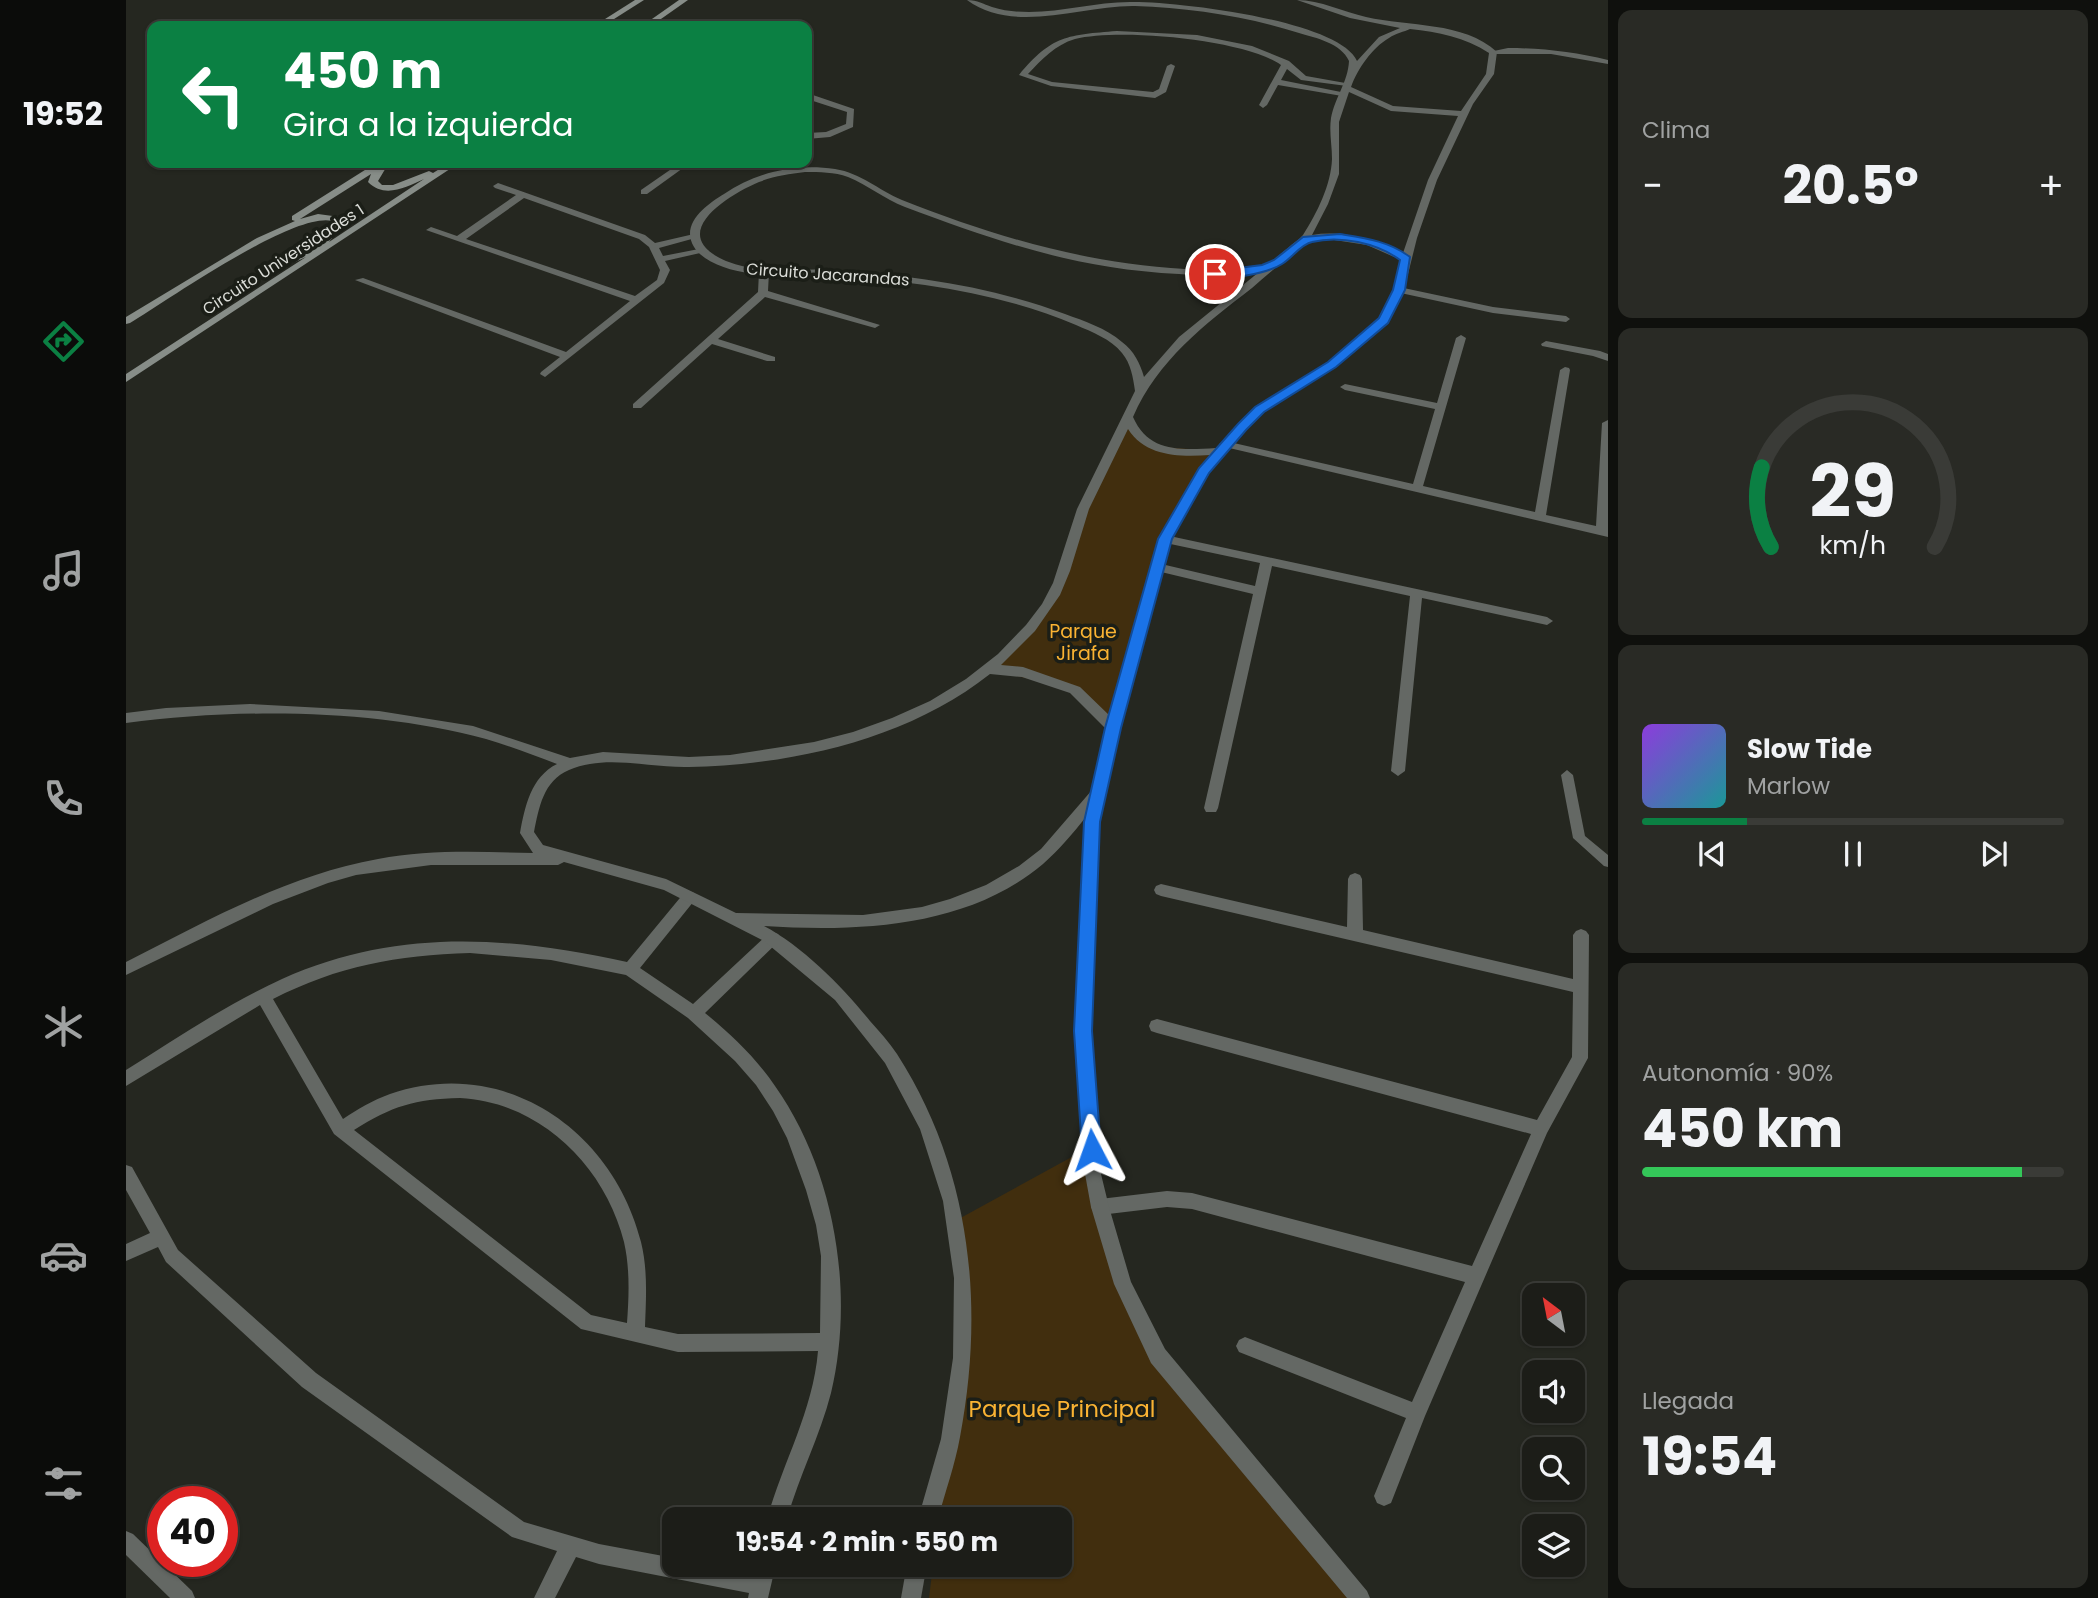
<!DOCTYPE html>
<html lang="es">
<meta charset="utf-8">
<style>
body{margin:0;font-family:Poppins,sans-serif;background:#292a25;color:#f1f3f6;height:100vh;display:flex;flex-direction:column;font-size:26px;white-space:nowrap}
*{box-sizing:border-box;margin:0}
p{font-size:23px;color:#a0a2a2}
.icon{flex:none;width:38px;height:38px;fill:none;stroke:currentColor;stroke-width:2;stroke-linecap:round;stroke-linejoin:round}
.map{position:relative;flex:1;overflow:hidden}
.panel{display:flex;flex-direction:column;gap:10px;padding:10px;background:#0f100d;width:490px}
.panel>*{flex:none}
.top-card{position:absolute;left:21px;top:21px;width:665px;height:147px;border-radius:14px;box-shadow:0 2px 5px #0004,0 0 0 2px #3a3b37;background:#0b8043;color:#fff;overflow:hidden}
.needle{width:46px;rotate:328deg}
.buttons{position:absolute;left:1396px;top:1283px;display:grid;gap:14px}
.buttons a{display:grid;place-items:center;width:63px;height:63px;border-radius:14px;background:#1c1d18;box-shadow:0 2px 5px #0004,0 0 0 2px #3a3b37;font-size:35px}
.speed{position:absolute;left:21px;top:1486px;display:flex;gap:14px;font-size:35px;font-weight:700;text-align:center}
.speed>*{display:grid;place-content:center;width:91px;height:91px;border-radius:50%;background:#1c1d18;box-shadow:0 2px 5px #0004,0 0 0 2px #3a3b37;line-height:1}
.speed .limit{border:10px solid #d22;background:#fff;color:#111}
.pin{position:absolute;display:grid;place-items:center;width:60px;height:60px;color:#fff;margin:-30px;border:4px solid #fff;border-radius:50%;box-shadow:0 2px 7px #0007}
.me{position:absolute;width:77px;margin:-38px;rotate:356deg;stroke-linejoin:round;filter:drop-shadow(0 0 5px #0008)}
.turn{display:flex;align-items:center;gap:24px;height:147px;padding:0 21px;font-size:32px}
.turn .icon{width:91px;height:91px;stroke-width:2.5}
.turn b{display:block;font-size:49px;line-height:60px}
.big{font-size:52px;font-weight:700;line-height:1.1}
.panel .card{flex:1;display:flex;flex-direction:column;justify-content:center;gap:10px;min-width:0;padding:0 24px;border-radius:14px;background:#292a25}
.panel .dial{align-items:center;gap:0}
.dial svg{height:182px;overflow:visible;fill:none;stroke:#3a3b37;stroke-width:7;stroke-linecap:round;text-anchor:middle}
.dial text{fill:#f1f3f6;stroke:none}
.song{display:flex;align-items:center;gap:21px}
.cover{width:84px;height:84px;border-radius:10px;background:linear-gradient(135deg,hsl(270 70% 55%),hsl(180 70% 35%))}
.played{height:7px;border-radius:4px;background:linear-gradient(90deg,#0b8043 25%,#3a3b37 25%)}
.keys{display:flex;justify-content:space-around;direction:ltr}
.heat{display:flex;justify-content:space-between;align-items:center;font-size:38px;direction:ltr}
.charge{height:10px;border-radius:5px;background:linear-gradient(90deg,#34c759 90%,#3a3b37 0)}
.trip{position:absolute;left:536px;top:1507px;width:410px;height:70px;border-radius:14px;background:#1c1d18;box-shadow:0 2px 5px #0004,0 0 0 2px #3a3b37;font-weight:700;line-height:70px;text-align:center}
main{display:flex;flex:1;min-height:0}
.dock{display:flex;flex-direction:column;width:126px;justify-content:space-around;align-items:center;background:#0b0c0a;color:#a0a2a2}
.dock .icon{width:49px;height:49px}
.dock .selected{color:#0b8043}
.dock b{font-size:32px;color:#f1f3f6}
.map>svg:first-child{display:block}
.green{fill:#412e0e}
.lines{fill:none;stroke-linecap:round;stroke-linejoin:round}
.service{fill:#646864;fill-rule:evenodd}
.minor{fill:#646864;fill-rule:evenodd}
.tertiary{fill:#646864;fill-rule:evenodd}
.secondary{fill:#878d88;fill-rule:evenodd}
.route{fill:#1a73e8;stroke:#114b97;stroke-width:2}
.labels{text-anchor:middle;stroke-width:7;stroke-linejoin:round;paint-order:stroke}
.far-street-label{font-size:16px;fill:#dadcd7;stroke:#1b1e17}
.park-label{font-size:19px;fill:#fab333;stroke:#1b1e17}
.near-park-label{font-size:23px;fill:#fab333;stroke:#1b1e17}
</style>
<main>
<nav class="dock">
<b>19:52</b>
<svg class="icon selected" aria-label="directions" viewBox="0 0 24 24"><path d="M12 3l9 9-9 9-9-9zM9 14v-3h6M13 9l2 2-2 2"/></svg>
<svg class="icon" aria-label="music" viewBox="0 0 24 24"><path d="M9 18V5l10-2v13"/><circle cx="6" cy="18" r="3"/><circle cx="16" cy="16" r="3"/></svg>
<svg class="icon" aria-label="phone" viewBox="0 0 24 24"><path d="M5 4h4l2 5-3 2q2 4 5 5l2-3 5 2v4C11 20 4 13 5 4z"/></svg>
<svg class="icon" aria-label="climate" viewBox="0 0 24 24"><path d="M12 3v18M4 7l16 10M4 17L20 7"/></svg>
<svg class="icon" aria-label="car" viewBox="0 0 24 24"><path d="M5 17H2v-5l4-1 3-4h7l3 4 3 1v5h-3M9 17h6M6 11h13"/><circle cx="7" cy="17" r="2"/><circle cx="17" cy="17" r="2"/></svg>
<svg class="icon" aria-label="filters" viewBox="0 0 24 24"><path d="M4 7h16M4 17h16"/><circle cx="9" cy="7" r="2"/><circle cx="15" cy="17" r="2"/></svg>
</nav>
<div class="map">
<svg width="1482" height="1598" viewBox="0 0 1482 1598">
<rect width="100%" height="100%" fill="#252720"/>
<!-- green -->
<g class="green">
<polygon points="1001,416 1012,436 1034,447 1093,451 1031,561 987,728 940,688 862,669 921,608 956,510"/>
<polygon points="964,1147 982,1237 1032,1356 1234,1598 803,1598 807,1565 933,1564 933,1519 813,1519 839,1295 829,1221"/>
</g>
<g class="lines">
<!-- service -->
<g class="service">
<polygon points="1273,287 1367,307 1440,316 1444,319 1440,322 1367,313 1270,292 1270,288"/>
<polygon points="1441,770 1447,775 1459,836 1482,855 1482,867 1478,866 1447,838 1435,775"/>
</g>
<!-- minor -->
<g class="minor">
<path d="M991,31L1071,35L1126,46L1163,61L1180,76L1225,84L1221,86L1175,80L1161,69L1155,80L1220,93L1216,96L1152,85L1141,105L1137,108L1133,105L1155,65C1118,39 993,28 949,39C929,45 916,59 902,74L926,82L1027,92L1033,89L1041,66L1045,64L1049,66L1040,92L1029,98L925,86L893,75C926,35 942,35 991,31Z"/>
<path d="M1382,48C1416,48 1449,52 1482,60V64L1425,54H1367L1363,52Z"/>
<polygon points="681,93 728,109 727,127 704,137 681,139 681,133 700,132 720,124 721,112 681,99"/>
<polygon points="554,163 564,163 521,194 515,194 515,190"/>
<path d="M372,183L519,235L529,243L568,234L573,237L533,248L537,256L578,248L583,251L539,261L544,270L538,283L419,377L414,374L415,372L434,357L229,280L237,278L440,352L504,301L300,230L305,227L331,236L390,195L369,188L367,186ZM398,198L513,239L523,247L534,270L531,280L509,296L340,239Z"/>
<polygon points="638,269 643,272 642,291 754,325 749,328 639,297 592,339 649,357 649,361 641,361 586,344 515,408 507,408 507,404 632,292 633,272"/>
<polygon points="1335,335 1340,338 1297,486 1409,512 1434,370 1439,367 1443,368 1444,370 1420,515 1470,526 1476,423 1482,420 1482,537 1099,447 1093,444 1099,441 1287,484 1309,409 1219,390 1214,387 1219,384 1311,403 1330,338"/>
<polygon points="1420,341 1474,351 1482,354 1482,361 1467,356 1416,346 1415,344"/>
<polygon points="1039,535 1421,617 1427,621 1421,625 1296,598 1279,771 1272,776 1265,771 1284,596 1146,566 1092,808 1090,812 1080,812 1078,808 1127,594 1031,571 1025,567 1031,563 1129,586 1134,563 1035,542 1033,539"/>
<polygon points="1229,873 1234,875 1236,879 1237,930 1447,979 1447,935 1450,931 1455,929 1460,931 1463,935 1462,1058 1421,1133 1299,1416 1265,1503 1258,1506 1251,1503 1248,1496 1280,1418 1113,1352 1110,1346 1113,1340 1119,1337 1286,1402 1339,1282 1066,1209 1041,1207 974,1215 968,1213 965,1207 968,1201 974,1199 1041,1191 1066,1193 1346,1266 1405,1134 1031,1033 1025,1031 1023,1026 1025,1021 1031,1019 1411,1120 1446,1057 1447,992 1035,896 1030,894 1028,890 1030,886 1035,884 1221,927 1222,879 1224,875"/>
<path d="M563,891L568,893L570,897L568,901L514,968L567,1004L642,934L647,932L652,934L655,938L652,942L579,1013C605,1034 630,1058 649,1086C709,1171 729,1293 705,1393C694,1436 673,1476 661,1519H641C657,1462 687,1411 692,1351L552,1352L455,1329L208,1134L134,1005L0,1086V1070C51,1038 101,1004 156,979C270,928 382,936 501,962L558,893ZM344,953L425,960L500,975L562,1018L609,1061L630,1085L647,1111L661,1138L680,1190L690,1225L695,1256L694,1333L552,1334L519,1327C520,1299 522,1270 515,1242C487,1130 378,1055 264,1094C247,1100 232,1109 217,1119L147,999C212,966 271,955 344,953ZM334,1098C414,1102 479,1166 498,1242C504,1268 503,1296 501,1323L465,1315L228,1130C266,1106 289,1099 334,1098Z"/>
<polygon points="0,1165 6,1167 52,1250 190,1373 398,1522 473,1544 548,1558 548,1564 581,1564 628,1573 630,1564 650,1564 642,1598 622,1598 623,1593 473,1564 450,1557 429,1598 408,1598 431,1551 386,1537 176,1387 40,1262 32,1247 0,1261 0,1244 24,1233 0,1190"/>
<polygon points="0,1531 7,1534 66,1591 69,1598 44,1598 0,1555"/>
</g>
<!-- tertiary -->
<g class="tertiary">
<path d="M841,0C852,0 857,4 866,7C878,11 891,12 903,12C937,12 970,2 1004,2C1048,1 1213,20 1231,61L1253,37L1274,28L1224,18L1171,0C1194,0 1218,12 1240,17C1283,27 1337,21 1371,52L1368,74L1347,104L1311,180L1291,238L1278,290L1263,320L1210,367L1137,412L1103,446L1082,472L1045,539L994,728L973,822L965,1032L975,1174L983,1207L1005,1282L1039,1349L1241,1591L1244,1598H1221L1025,1363L988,1284L965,1207L959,1174L949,1032L960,817C947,833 933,850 917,864C841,928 732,932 638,926C676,946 717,987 744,1021C753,1031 763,1042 771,1054C845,1169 859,1305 834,1437C829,1465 819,1492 812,1519H792L815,1439L827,1358L828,1278L817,1201L794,1129L759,1063L709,1000L638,941L538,890L438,862L432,865H305L230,875L202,883L147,904L0,975V962C81,921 162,875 252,859C303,849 356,852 407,853L394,833C399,806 405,777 431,764C407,755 384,746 360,739C250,709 113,708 0,723V713L40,708L124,704L253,711L347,726L444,758L477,752L563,757L604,755L688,742L727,732L766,718L804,701L840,679L872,654L900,625L916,604L927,583L951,509L1009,391C1007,377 1005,364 996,353C985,339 966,332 950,325C872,292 788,281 704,276C676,274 649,278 622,273C602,270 565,260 564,234C564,216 585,202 598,194C630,172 670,163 709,169C735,173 752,190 776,200C870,237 958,263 1059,269C1086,270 1115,275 1141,264C1148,261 1155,253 1162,248C1167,243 1173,240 1177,235C1191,213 1205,185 1206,159C1206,145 1203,132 1205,118C1209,97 1222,82 1223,61C1215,43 1190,38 1173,33C1120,16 1064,8 1009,6C956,5 889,35 841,0ZM1284,29C1312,32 1339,37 1363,53L1360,74L1335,111L1267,106L1225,87C1232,68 1246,48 1263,38C1270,33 1278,32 1284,29ZM1223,92L1265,111L1332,116L1302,180L1277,253C1250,239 1216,230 1186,235L1202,204L1213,174V122ZM679,172C694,172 708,172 722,177C742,185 758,199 779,207C873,242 950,269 1053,274C1080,276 1106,278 1133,272L1053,337L1018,377C1014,363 1008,351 996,342C980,328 958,321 939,314C864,286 785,275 705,270C670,268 634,275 600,261C539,235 600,196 633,182C648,176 663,174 679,172ZM1202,239L1241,245L1275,260L1268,290L1254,318L1202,363L1129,408L1090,448C1055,450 1023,453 1007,417C1032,360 1078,325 1126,288C1141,275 1156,262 1171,250L1182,242ZM1002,429C1020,457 1054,457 1084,455L1071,471L1033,539L984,716L954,687L897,667L875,665L909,631L934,595L944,571L963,509ZM864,674L896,677L944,693L980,729L966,790L915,849L893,866L860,885L824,899L796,907L737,915L610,913L540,879L417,845L408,832C413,808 417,781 443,770C480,754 523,768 563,767C667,765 782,739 864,674Z"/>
<polygon points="781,1564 801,1564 795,1598 775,1598"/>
</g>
<!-- secondary -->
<g class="secondary">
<polygon points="509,0 518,0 477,26 468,26"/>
<polygon points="553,0 562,0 525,26 516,26"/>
<path d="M250,163H260L261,166L252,181L256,185H267L303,171L307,173L323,163H333L0,382V374L180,257L169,262L164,259L199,235L206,221C167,212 42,300 4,323L0,324V317L131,238L169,221L166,220V216ZM245,174L242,182C259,199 280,187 298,179L203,242L215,226L214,217L192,214L174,219Z"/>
</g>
</g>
<!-- route -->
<path class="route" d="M1214,234C1239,238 1263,241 1284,257L1279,290L1262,323L1210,367L1138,412L1120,430L1083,473L1046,539L995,728L974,822L966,1031L975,1150L972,1157L966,1159L959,1157L956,1150L948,1031L958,822L979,728L1032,539L1073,468L1112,424L1129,407L1202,362L1253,318L1267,290L1274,260C1251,243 1214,235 1186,242C1175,244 1166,258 1156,264C1142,273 1096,283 1083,274L1089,271L1136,265L1148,260L1177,237Z"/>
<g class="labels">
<!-- far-street labels -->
<g class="far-street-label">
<text transform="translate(157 259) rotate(-33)" y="6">Circuito Universidades 1</text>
<text transform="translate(702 274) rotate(4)" y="6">Circuito Jacarandas</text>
</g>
<!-- park labels -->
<g class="park-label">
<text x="957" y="638">Parque<tspan x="957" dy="22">Jirafa</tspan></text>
</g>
<!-- near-park labels -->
<g class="near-park-label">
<text x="936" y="1417">Parque Principal</text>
</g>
</g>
</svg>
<div class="buttons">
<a><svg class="needle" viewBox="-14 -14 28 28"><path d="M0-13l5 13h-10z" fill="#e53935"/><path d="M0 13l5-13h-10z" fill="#a0a2a2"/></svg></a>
<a><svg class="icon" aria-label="sound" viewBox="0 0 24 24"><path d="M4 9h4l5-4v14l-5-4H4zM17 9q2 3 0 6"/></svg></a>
<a><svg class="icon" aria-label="search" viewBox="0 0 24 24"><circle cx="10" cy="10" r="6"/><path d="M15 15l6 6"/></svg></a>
<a><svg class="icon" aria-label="layers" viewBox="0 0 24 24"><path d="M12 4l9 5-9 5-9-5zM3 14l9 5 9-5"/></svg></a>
</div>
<div class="speed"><div class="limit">40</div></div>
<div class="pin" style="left:1089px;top:274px;background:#d93025"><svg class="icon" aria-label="arrive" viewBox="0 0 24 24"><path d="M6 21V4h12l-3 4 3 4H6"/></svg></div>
<svg class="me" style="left:966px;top:1150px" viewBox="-20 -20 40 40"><path d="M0-17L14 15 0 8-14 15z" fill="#1a73e8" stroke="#fff" stroke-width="4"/></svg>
<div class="trip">19:54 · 2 min · 550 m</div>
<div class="top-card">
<div class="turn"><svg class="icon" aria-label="left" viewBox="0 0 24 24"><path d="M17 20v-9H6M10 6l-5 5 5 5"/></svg><div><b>450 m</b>Gira a la izquierda</div></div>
</div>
</div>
<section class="panel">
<div class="card"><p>Clima</p>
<div class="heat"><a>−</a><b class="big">20.5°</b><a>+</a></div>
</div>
<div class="card dial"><svg viewBox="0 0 100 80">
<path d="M14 69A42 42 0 1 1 86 69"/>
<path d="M14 69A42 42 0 0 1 10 34" stroke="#0b8043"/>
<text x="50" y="56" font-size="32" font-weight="700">29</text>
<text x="50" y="72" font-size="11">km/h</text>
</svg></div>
<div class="card">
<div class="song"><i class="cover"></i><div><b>Slow Tide</b><p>Marlow</p></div></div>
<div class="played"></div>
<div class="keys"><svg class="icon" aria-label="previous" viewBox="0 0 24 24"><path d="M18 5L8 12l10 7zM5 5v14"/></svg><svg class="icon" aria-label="pause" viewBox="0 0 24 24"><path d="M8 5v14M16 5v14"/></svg><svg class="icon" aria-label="next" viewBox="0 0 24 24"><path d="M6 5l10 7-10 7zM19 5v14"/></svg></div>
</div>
<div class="card"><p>Autonomía · 90%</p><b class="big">450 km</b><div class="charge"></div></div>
<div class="card"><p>Llegada</p><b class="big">19:54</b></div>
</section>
</main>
